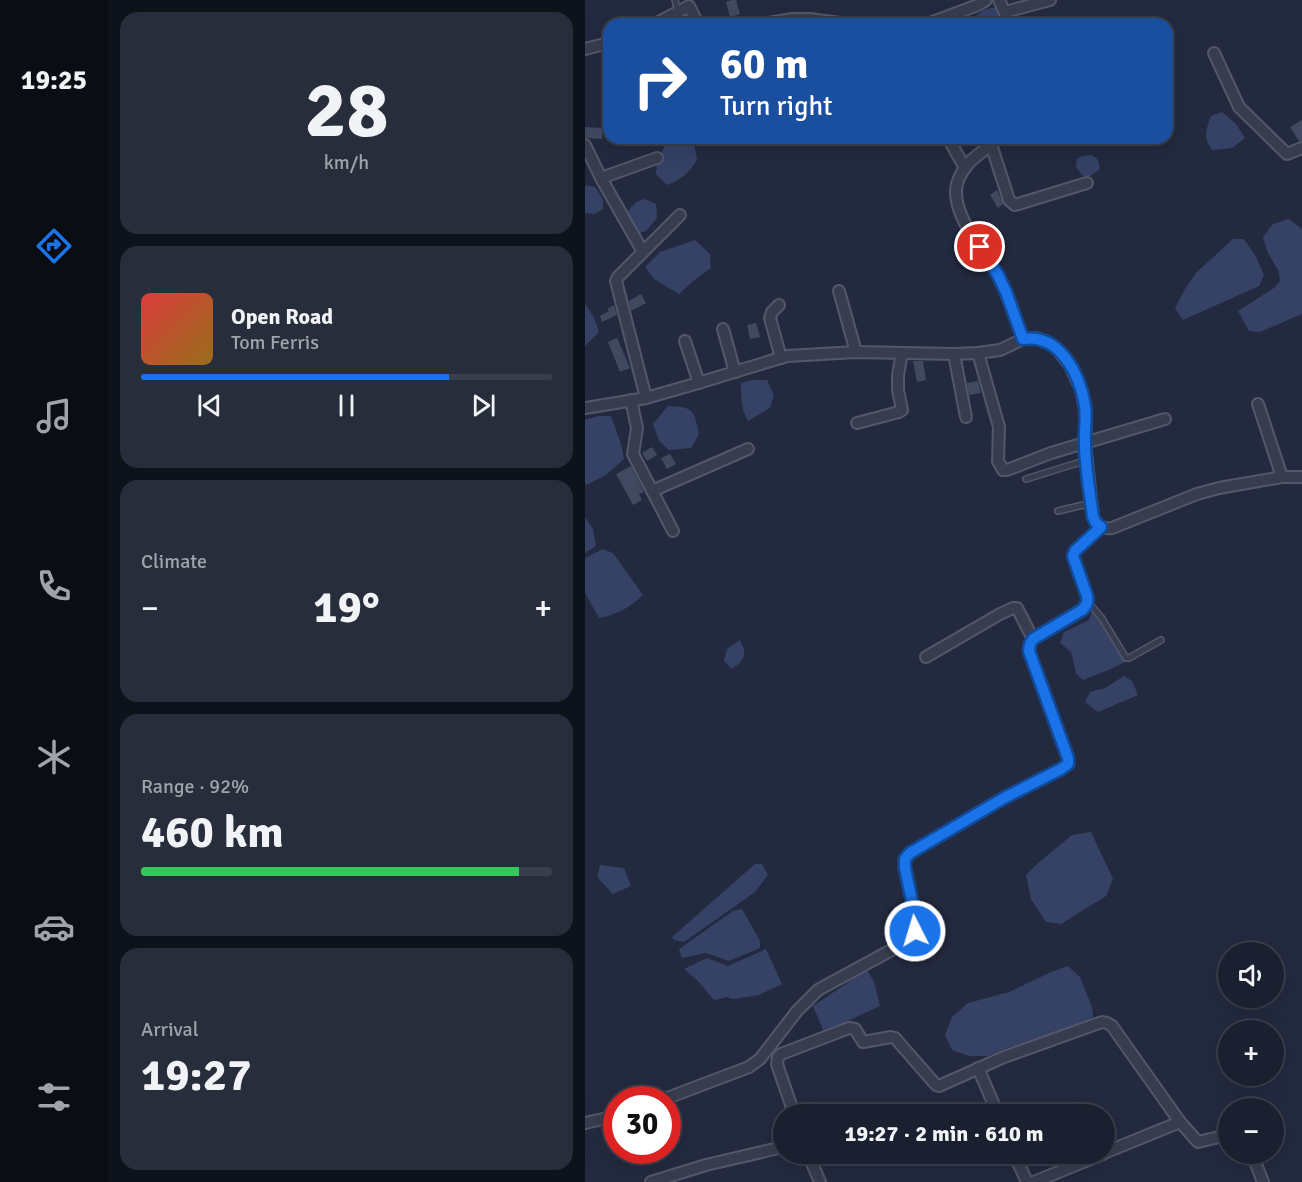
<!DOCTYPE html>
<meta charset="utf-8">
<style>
body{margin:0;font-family:Signika,sans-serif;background:#272d3b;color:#f1f3f6;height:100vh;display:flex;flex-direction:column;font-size:22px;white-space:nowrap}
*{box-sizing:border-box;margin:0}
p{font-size:20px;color:#9fa3aa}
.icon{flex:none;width:33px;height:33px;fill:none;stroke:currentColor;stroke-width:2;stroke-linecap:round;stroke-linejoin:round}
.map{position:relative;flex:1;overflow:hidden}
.drawer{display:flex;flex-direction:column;gap:12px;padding:12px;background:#0e121a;width:477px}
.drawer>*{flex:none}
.hud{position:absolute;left:18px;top:18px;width:570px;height:126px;border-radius:18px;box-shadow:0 6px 24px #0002,0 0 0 2px #383e4b;background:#1a4fa0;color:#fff;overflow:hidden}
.buttons{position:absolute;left:633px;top:942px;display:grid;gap:12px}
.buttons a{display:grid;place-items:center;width:66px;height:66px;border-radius:50%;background:#1a202f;box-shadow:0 6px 24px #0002,0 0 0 2px #383e4b;font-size:30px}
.speed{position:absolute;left:18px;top:1086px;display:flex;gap:12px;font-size:30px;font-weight:700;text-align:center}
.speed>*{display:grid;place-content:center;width:78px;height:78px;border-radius:50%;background:#1a202f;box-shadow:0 6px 24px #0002,0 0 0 2px #383e4b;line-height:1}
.speed .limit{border:9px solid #d22;background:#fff;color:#111}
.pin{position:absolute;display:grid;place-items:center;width:51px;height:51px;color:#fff;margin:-26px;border:3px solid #fff;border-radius:50%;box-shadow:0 2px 6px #0007}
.me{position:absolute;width:66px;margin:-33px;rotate:355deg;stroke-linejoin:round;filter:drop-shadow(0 0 4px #0008)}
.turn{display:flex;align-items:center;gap:21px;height:126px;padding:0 18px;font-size:27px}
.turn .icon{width:78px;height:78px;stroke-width:2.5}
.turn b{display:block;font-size:42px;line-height:51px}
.big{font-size:45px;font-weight:700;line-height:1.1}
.drawer .widget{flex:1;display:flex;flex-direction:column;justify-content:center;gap:9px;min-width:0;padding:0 21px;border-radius:18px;background:#272d3b}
.drawer .dial{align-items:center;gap:0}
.dial b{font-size:78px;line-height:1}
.song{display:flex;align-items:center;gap:18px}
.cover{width:72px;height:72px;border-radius:9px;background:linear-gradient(135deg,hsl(0 70% 55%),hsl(40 70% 35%))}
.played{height:6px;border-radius:3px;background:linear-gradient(90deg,#1a73e8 75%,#383e4b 75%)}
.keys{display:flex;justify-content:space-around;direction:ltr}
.heat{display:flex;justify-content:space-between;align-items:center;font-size:33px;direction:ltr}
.charge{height:9px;border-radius:4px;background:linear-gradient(90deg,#34c759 92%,#383e4b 0)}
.trip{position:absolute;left:188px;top:1104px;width:342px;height:60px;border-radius:30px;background:#1a202f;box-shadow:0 6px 24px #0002,0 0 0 2px #383e4b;font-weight:700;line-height:60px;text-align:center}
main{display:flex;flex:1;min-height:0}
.dock{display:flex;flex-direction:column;width:108px;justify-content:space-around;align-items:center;background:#0a0d13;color:#9fa3aa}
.dock .icon{width:42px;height:42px}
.dock .on{color:#1a73e8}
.dock b{font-size:27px;color:#f1f3f6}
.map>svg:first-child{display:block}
.water{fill:#354266}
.building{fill:#414961}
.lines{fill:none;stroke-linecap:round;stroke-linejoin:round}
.lane-casing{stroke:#525869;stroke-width:8}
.street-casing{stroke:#525869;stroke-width:14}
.lane{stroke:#373d4e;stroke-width:5}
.street{stroke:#373d4e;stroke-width:10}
.route-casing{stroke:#114b97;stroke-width:15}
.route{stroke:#1a73e8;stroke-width:10}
</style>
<main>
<nav class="dock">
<b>19:25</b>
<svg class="icon on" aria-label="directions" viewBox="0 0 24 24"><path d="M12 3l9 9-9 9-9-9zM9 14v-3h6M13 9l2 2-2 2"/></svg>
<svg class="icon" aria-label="music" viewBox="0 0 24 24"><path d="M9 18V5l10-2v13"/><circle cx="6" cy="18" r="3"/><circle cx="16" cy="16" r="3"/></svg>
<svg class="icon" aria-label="phone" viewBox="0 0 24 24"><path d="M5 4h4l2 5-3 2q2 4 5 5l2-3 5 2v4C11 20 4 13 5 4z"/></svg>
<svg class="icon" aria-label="climate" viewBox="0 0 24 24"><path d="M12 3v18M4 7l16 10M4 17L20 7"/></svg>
<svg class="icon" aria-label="car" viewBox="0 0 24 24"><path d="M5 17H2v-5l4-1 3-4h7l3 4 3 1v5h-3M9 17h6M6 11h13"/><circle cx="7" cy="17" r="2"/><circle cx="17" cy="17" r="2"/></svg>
<svg class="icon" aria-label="filters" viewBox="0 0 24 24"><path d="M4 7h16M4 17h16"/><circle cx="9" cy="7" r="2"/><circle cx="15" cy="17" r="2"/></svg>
</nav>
<section class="drawer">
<div class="widget dial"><b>28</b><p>km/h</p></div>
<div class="widget">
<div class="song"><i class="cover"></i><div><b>Open Road</b><p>Tom Ferris</p></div></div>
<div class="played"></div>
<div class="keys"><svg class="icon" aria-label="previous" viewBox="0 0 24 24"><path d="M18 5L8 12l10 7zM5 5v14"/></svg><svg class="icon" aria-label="pause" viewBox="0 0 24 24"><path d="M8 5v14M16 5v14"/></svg><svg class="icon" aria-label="next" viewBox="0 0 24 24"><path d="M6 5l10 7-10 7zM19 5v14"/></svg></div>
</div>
<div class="widget"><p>Climate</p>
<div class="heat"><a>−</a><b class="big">19°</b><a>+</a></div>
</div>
<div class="widget"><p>Range · 92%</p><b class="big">460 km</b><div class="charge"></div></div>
<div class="widget"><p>Arrival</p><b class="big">19:27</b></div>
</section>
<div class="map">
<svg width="717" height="1182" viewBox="0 0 717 1182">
<rect width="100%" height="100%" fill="#232a3f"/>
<!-- water -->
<g class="water">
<polygon points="413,7 426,24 384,24 385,20 401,9"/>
<path d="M637,112L651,124L660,138L647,148L627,150C618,137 621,130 626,116Z"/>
<path d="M78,138H108L112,160C105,172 96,180 82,185L71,174L72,161L79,148Z"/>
<polygon points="507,155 513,160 515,169 505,176 498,176 491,167 492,159 497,156"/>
<polygon points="2,185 10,187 18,199 18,209 9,214 0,213 0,187"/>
<polygon points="60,199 71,204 72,218 61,231 52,234 41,213 51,202"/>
<polygon points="704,219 717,229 717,314 675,332 664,331 653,311 689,288 695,281 694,272 682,251 678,237 688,224"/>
<polygon points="648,239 659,239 671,257 679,275 674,286 598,320 590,308 600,289 611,273"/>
<polygon points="110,240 125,254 126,268 108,281 94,294 69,279 60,267 75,252"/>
<polygon points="0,304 9,317 14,332 0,346"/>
<path d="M167,380H182L189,395L185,408L163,421C156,409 156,398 156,383Z"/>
<path d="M83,406C109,407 109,410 114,434L106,448L84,450L74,441L68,424Z"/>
<polygon points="13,416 26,416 36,444 39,459 21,475 1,485 0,483 0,420"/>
<polygon points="0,517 8,529 11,546 0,553"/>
<path d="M18,549L28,553L58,595C46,607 31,615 14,618L0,593V558Z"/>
<path d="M507,612C523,625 536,641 542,661L526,669L498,680L491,673L486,652L475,643L479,632L504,620Z"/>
<path d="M155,640C163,655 159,660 147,669L139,661L142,649Z"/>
<polygon points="539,676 547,681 553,695 513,712 500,702 505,692 520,688"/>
<polygon points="506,832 528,879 521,896 476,924 461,922 446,899 441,875 453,863 487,835"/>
<polygon points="170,864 177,864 183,875 170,892 99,942 89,940 87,937"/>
<polygon points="15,865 39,868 46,886 28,894 12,877"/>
<polygon points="157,909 175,941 175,948 144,961 121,953 97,958 94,949 148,911"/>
<polygon points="181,949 197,984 174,995 148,999 142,997 129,1000 113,981 99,969 122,958 143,966"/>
<polygon points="483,966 495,977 507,1007 508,1017 493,1025 419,1049 403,1056 384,1056 367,1050 360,1035 367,1017 383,1003 424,992 466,972"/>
<polygon points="282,970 289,982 295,1006 239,1032 228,1006"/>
</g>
<!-- building -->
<g class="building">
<polygon points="147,0 151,0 155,14 145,17 141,2"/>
<polygon points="717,120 717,141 714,141 705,127"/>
<polygon points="0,127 17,128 17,139 0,138"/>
<polygon points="412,190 418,204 413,208 405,195"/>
<polygon points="56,294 61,303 46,311 44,301"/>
<polygon points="29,305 32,315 17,322 15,316 24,311 22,309"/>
<polygon points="171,323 175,337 165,339 162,325"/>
<polygon points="32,338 45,368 35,372 23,342"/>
<polygon points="328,361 338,361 341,380 332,382"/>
<polygon points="393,381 396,393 384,395 382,383"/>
<polygon points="67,447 72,455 62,461 57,453"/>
<polygon points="85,454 91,464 82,469 76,458"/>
<polygon points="46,466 59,492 54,494 57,500 48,505 31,474"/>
</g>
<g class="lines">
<defs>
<g id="lane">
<polyline points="90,0 93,12"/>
<polyline points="441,479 502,460"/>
<polyline points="473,511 507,503"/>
<polyline points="503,602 516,617 541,658 544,658 576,640"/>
</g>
<g id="street">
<polyline points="414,0 425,24"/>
<polyline points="420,12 465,0"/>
<polyline points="70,24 104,6 113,24"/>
<polyline points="178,24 207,19 225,19 263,24"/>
<polyline points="342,24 393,5 401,0"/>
<polyline points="0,49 24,43"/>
<polyline points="629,53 654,107 702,154 717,148"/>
<polyline points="363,138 380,168"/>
<polyline points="404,138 424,200 430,205 502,183"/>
<polyline points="0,145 16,178 58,252"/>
<path d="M406,145C399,151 390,156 384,163C378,170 371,181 371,191C370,219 399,251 412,274C424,294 430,318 438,339"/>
<polyline points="16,178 72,158"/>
<polyline points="254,291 271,352"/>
<polyline points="194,305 187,312 185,318 196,358"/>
<polyline points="138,329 150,372"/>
<polyline points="100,341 114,383"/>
<polyline points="393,353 414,427 413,461 418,470 422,470 466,453 580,419"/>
<polyline points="369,354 381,417"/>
<polyline points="61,398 31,281 33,277 95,215"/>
<polyline points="46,400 52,428 48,454 88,531"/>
<polyline points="673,404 697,477"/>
<path d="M0,408L61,398L110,384L202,356L271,352L369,354L393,353L415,350L438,339L451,338L465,344L471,348L484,364L496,389L501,415L500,443L508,517C512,526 518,529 527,528L612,494L634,488L697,477H717"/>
<polyline points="272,423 314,412 317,410 313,390 313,375 317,353"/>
<polyline points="67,491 163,449"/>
<path d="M448,639L497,610C502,605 503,603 502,596L488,556L490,551L516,527"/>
<polyline points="393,1068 413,1114"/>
<polyline points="77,1100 164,1067 175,1059 212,1011 233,990 323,941 330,931 331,920 320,868 320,859 325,853 419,798 476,769 483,764 483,758 444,651 445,644 448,639 432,608 428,608 415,614 341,657"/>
<polyline points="209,1114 192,1064 193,1057 196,1054 264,1028 270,1029 278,1042 306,1037 310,1038 351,1085 354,1086 419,1057 517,1022 522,1023 527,1026 595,1122 613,1142 634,1137 644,1139"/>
<polyline points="0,1123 32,1116"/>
<polyline points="519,1153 595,1122"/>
<polyline points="223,1154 235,1182"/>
<polyline points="429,1154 442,1182"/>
<polyline points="667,1154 678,1182"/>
<polyline points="66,1182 121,1165 198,1147"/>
<polyline points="449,1182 518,1154"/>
</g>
</defs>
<!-- lane casing -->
<use href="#lane" class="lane-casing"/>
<!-- street casing -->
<use href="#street" class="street-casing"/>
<!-- lane -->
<use href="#lane" class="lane"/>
<!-- street -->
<use href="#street" class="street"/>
</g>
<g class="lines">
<defs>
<path id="route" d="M330,931L331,920L320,868V859L325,853L419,798L476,769L483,764V758L444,651L445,644L448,639L497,610C502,605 503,603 502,596L488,556L490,551L516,527L511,523L508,517C505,493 500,468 500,443C499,431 502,419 500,406C495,375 475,333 438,339L421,292L413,275L395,247"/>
</defs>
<!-- route casing -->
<use href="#route" class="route-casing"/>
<!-- route -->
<use href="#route" class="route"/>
</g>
</svg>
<div class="buttons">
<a><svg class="icon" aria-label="sound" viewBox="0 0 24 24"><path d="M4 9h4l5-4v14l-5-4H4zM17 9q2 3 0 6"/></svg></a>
<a>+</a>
<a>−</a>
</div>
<div class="speed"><div class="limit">30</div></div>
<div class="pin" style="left:395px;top:247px;background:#d93025"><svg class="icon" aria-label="arrive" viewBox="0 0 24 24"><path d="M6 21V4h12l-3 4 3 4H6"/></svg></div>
<svg class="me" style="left:330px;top:931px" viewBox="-20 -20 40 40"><circle r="17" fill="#1a73e8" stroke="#fff" stroke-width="3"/><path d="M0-11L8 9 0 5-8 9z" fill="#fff"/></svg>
<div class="trip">19:27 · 2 min · 610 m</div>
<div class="hud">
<div class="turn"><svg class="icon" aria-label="right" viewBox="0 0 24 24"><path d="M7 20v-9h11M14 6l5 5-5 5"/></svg><div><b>60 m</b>Turn right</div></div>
</div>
</div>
</main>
